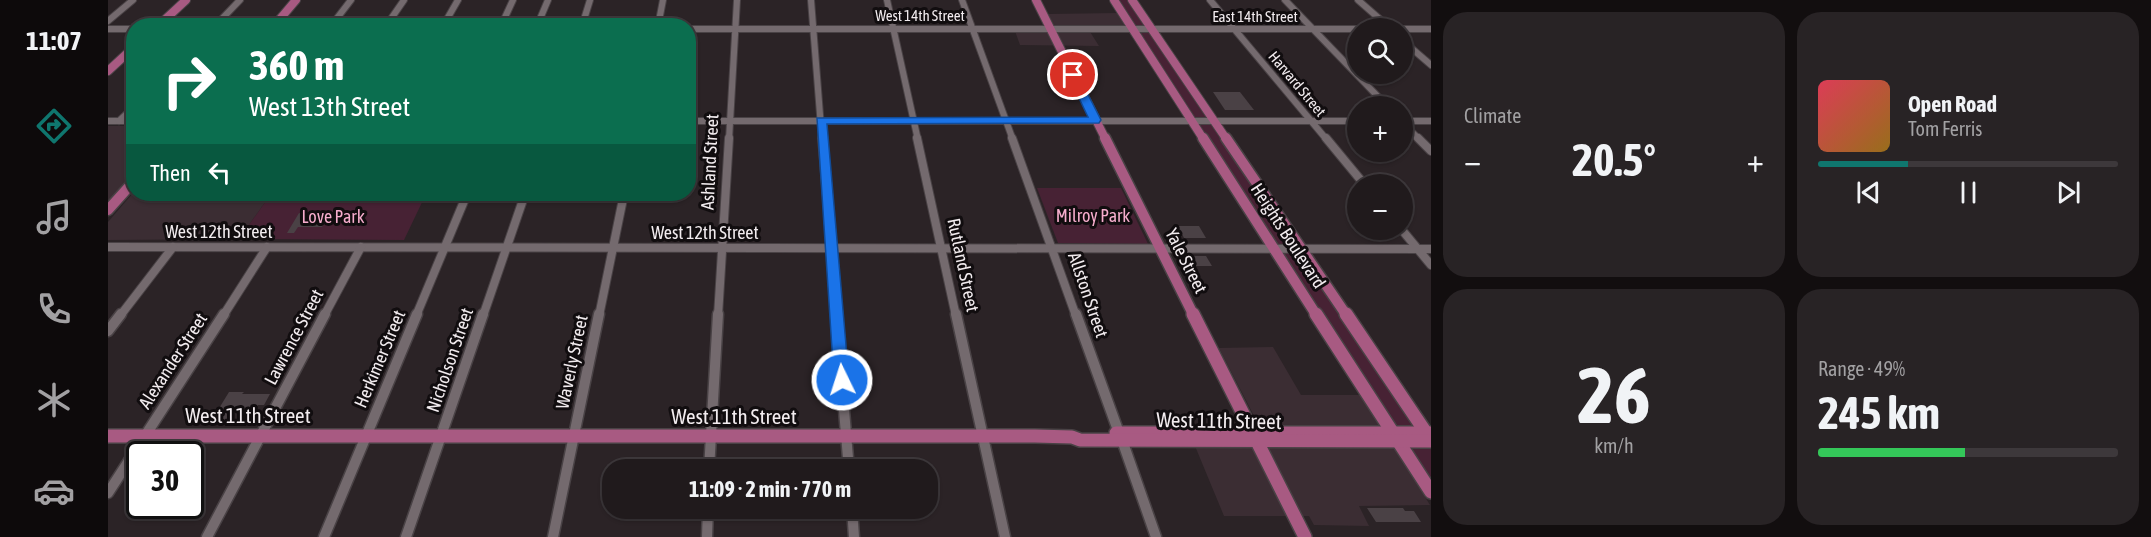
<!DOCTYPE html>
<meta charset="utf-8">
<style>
body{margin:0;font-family:"Asap Condensed",sans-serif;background:#282325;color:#f1f3f6;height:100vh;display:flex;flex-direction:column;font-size:22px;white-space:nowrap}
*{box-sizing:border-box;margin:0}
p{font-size:20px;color:#a2a1a3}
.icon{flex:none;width:33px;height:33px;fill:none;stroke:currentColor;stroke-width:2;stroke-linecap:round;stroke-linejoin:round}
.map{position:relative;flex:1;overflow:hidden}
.side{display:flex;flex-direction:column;gap:12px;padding:12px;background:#120e0f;width:720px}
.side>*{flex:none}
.guide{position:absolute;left:18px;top:18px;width:570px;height:183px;border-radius:24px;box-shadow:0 2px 4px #0004,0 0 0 2px #3d383b;background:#0b6e4f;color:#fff;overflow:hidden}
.controls{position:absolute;left:1239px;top:18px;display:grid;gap:12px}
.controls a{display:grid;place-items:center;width:66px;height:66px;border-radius:50%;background:#201a1c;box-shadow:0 2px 4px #0004,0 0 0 2px #3d383b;font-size:30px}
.speed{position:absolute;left:18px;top:441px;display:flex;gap:12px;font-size:30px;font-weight:700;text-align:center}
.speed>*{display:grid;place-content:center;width:78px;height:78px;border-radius:50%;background:#201a1c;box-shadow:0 2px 4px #0004,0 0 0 2px #3d383b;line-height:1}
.speed .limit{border:3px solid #111;border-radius:9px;background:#fff;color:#111}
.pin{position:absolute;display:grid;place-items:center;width:51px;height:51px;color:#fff;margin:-26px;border:3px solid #fff;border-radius:50%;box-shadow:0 2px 6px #0007}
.me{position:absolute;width:66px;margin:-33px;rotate:356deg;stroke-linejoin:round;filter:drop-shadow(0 0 4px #0008)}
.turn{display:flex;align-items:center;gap:21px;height:126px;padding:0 24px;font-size:27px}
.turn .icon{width:78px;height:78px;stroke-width:2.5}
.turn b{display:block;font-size:42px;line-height:51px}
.then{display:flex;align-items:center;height:57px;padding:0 24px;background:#0003;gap:12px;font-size:22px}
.big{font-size:45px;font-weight:700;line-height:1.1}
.side .tile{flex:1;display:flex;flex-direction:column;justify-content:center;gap:9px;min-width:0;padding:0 21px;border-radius:24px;background:#282325}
.side .dial{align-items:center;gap:0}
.dial b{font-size:78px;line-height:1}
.song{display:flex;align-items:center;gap:18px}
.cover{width:72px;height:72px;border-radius:9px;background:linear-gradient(135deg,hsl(350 70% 55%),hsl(40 70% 35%))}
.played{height:6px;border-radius:3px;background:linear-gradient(90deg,#0f766e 30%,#3d383b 30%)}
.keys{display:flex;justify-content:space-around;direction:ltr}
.heat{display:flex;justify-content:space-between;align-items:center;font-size:33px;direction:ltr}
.charge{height:9px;border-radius:4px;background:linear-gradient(90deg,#34c759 49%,#3d383b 0)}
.side .tiles{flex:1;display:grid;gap:12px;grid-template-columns:repeat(2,1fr)}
.trip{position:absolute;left:494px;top:459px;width:336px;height:60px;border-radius:24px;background:#201a1c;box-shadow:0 2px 4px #0004,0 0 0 2px #3d383b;font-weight:700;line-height:60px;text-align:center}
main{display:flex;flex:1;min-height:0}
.tab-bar{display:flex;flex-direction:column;width:108px;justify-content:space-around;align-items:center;background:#0d0a0b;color:#a2a1a3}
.tab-bar .icon{width:42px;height:42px}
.tab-bar .active{color:#0f766e}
.tab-bar b{font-size:27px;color:#f1f3f6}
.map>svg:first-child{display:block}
.built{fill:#3b2d33}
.green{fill:#472234}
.building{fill:#4a4145}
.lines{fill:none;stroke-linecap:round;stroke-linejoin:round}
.minor-far2-casing{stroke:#494245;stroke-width:8}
.minor-far1-casing{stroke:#494245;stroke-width:10}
.minor-casing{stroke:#494245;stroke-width:13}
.major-far2-casing{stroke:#494245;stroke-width:10}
.major-far1-casing{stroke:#494245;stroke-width:13}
.major-casing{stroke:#494245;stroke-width:16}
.minor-far2{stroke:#746a6e;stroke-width:6}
.minor-far1{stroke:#746a6e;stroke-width:8}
.minor{stroke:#746a6e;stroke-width:10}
.major-far2{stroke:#a85a82;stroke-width:8}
.major-far1{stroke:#a85a82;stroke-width:10}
.major{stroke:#a85a82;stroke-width:13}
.route{fill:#1a73e8;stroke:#114b97;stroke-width:1.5}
.labels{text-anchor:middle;stroke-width:6;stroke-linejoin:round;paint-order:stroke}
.far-street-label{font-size:15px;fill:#f2ecef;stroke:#110d0f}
.street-label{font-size:18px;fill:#f2ecef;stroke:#110d0f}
.park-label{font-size:18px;fill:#f6adcd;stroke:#110d0f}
.near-street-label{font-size:21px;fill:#f2ecef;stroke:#110d0f}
</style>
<main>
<nav class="tab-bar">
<b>11:07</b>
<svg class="icon active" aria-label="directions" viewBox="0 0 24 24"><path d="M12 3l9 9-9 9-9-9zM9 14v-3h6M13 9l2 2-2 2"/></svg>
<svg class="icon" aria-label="music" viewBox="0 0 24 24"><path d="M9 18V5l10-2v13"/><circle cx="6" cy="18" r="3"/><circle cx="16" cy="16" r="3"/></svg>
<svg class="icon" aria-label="phone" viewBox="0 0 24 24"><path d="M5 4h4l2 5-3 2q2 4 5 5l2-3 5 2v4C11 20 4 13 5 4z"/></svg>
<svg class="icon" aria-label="climate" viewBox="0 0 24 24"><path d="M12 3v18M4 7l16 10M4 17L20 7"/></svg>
<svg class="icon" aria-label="car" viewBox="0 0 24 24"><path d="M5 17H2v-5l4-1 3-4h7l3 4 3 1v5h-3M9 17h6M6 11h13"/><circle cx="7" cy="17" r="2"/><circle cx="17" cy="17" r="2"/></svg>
</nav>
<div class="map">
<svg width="1323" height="537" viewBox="0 0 1323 537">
<rect width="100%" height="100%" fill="#2b2326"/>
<!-- built -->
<g class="built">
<polygon points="1010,13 1019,27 979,27 991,46 912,45 907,31 949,31 940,14"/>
<polygon points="0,126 26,126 25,173 0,202"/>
<polygon points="25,193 26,194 163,194 131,239 0,240 0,222"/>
<polygon points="1165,347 1193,395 1253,395 1322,505 1251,506 1261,526 1206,525 1201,516 1116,516 1087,446 1162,447 1111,348"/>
</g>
<!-- green -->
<g class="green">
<polygon points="1009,0 1021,0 1323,445 1323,481"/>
<polygon points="929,188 1013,188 1040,244 950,243"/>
<polygon points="163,194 318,194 296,240 131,239"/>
</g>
<!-- building -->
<g class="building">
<polygon points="1105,92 1132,92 1146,110 1117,110"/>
<polygon points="191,213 199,215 221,215 214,227 190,227 186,233 179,233"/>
<polygon points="1070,226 1091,226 1098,238 1076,238"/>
<polygon points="1067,256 1098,256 1104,266 1072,266"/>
<polygon points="121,392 136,392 134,394 162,394 156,405 150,405 146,411 125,411 118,423 102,423"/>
<polygon points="1259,508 1295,508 1297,511 1306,511 1313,522 1268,522"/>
</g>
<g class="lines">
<defs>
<g id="minor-far2">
<polyline points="703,0 714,140"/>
<polyline points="779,0 810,140"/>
<polyline points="854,0 905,140"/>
<polyline points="1102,0 1219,140"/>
<polyline points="1177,0 1279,106"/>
<polyline points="1250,0 1282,28"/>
<polyline points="0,21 25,0"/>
<polyline points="107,26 132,0"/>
<polyline points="223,26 243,0"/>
<polyline points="278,26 296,0"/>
<polyline points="335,26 350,0"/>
<polyline points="393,26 405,0"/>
<polyline points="429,26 440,0"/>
<polyline points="474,26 482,0"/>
<polyline points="550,26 555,0"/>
<polyline points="0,29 26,29"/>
<polyline points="580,29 1250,29"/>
<polyline points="1294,29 1323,29"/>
<polyline points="1294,40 1323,65"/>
<polyline points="0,121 26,121"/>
<polyline points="11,121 26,107"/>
<polyline points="580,121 1250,121"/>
<polyline points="1294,121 1323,121"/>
<polyline points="1294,122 1312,140"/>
<polyline points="621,140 629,0"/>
</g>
<g id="minor-far1">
<polyline points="714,138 729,316"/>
<polyline points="809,138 848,316"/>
<polyline points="904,138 968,316"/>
<polyline points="1218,138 1256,184"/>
<polyline points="1310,138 1323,151"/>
<polyline points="1294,230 1323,265"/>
<polyline points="0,247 1323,249"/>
<polyline points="12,316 65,247"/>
<polyline points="115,316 159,247"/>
<polyline points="216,316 253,247"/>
<polyline points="308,316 359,194"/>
<polyline points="375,316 417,194"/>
<polyline points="491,316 516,194"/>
<polyline points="610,316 621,138"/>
</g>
<g id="minor">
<polyline points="728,314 741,470"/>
<polyline points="848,314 897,537"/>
<polyline points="968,314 1011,433"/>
<polyline points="0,331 13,314"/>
<polyline points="1014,440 1048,537"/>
<polyline points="601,470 610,314"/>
<polyline points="0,493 116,314"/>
<polyline points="744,508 746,537"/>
<polyline points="99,537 217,314"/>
<polyline points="216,537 309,314"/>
<polyline points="298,537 375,314"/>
<polyline points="445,537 491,314"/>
<polyline points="599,537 600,508"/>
</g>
<g id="major-far2">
<polyline points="928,0 998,140"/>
<polyline points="1006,0 1096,140"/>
<polyline points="1024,0 1119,140"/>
<polyline points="50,26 78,0"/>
<polyline points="166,26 188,0"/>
<polyline points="0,71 26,47"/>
</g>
<g id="major-far1">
<polyline points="997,138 1086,316"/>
<polyline points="1095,138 1209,316"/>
<polyline points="1118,138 1239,316"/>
<polyline points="0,210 26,181"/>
</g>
<g id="major">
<polyline points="1085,314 1197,537"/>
<polyline points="1208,314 1323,492"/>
<polyline points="1238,314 1323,440"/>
<polyline points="1008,433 1323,433"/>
<polyline points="0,436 927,436 964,437 972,440 1323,441"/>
</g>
</defs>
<!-- minor-far2 casing -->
<use href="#minor-far2" class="minor-far2-casing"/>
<!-- minor-far1 casing -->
<use href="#minor-far1" class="minor-far1-casing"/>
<!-- minor casing -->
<use href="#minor" class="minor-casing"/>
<!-- major-far2 casing -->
<use href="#major-far2" class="major-far2-casing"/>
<!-- major-far1 casing -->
<use href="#major-far1" class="major-far1-casing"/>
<!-- major casing -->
<use href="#major" class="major-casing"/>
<!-- minor-far2 -->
<use href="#minor-far2" class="minor-far2"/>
<!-- minor-far1 -->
<use href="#minor-far1" class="minor-far1"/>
<!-- minor -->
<use href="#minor" class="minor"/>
<!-- major-far2 -->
<use href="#major-far2" class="major-far2"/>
<!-- major-far1 -->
<use href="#major-far1" class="major-far1"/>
<!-- major -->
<use href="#major" class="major"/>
</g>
<!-- route -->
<polygon class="route" points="965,71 970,75 993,120 991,123 719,124 741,380 739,385 734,387 728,385 726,380 709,118 980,117 960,75"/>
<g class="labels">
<!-- far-street labels -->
<g class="far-street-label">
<text x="812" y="21">West 14th Street</text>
<text x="1147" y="22">East 14th Street</text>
<text transform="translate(1189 84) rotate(50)" y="5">Harvard Street</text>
</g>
<!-- street labels -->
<g class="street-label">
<text transform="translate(602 162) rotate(-87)" y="6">Ashland Street</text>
<text x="111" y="238">West 12th Street</text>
<text x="597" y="239">West 12th Street</text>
<text transform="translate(1180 236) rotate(57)" y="6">Heights Boulevard</text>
<text transform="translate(1078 261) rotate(63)" y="6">Yale Street</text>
<text transform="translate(855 265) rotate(78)" y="6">Rutland Street</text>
<text transform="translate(980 295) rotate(71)" y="6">Allston Street</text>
<text transform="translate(186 337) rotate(-62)" y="6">Lawrence Street</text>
<text transform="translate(272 359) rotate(-67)" y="6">Herkimer Street</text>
<text transform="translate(342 360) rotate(-71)" y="6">Nicholson Street</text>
<text transform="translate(65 361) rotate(-57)" y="6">Alexander Street</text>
<text transform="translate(464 362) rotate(-78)" y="6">Waverly Street</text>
</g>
<!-- park labels -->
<g class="park-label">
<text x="985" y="222">Milroy Park</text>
<text x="225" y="223">Love Park</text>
</g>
<!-- near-street labels -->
<g class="near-street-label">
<text x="140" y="423">West 11th Street</text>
<text x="626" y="424">West 11th Street</text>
<text transform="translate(1111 421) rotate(1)" y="7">West 11th Street</text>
</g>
</g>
</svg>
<div class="controls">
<a><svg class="icon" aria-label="search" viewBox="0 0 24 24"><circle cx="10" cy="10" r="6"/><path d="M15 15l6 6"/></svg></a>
<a>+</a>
<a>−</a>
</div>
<div class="speed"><div class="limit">30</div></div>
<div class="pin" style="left:965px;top:75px;background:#d93025"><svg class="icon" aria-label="arrive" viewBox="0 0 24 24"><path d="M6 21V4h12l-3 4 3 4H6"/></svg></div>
<svg class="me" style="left:734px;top:380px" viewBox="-20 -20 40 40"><circle r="17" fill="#1a73e8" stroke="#fff" stroke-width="3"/><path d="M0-11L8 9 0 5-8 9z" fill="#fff"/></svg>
<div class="trip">11:09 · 2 min · 770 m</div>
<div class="guide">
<div class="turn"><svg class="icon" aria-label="right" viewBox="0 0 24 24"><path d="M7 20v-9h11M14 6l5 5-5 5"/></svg><div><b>360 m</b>West 13th Street</div></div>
<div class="then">Then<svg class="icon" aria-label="left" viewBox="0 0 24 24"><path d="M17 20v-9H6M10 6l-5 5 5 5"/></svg></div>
</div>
</div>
<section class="side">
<div class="tiles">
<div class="tile"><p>Climate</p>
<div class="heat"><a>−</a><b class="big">20.5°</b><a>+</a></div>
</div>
<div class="tile">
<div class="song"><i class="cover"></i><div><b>Open Road</b><p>Tom Ferris</p></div></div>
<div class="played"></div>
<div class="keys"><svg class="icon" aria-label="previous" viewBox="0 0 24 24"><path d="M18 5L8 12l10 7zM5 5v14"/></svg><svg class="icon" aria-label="pause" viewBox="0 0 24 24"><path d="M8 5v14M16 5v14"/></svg><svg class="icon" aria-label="next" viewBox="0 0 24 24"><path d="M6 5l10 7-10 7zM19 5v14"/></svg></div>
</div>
<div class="tile dial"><b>26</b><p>km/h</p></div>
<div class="tile"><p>Range · 49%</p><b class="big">245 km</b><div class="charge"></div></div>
</div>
</section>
</main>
